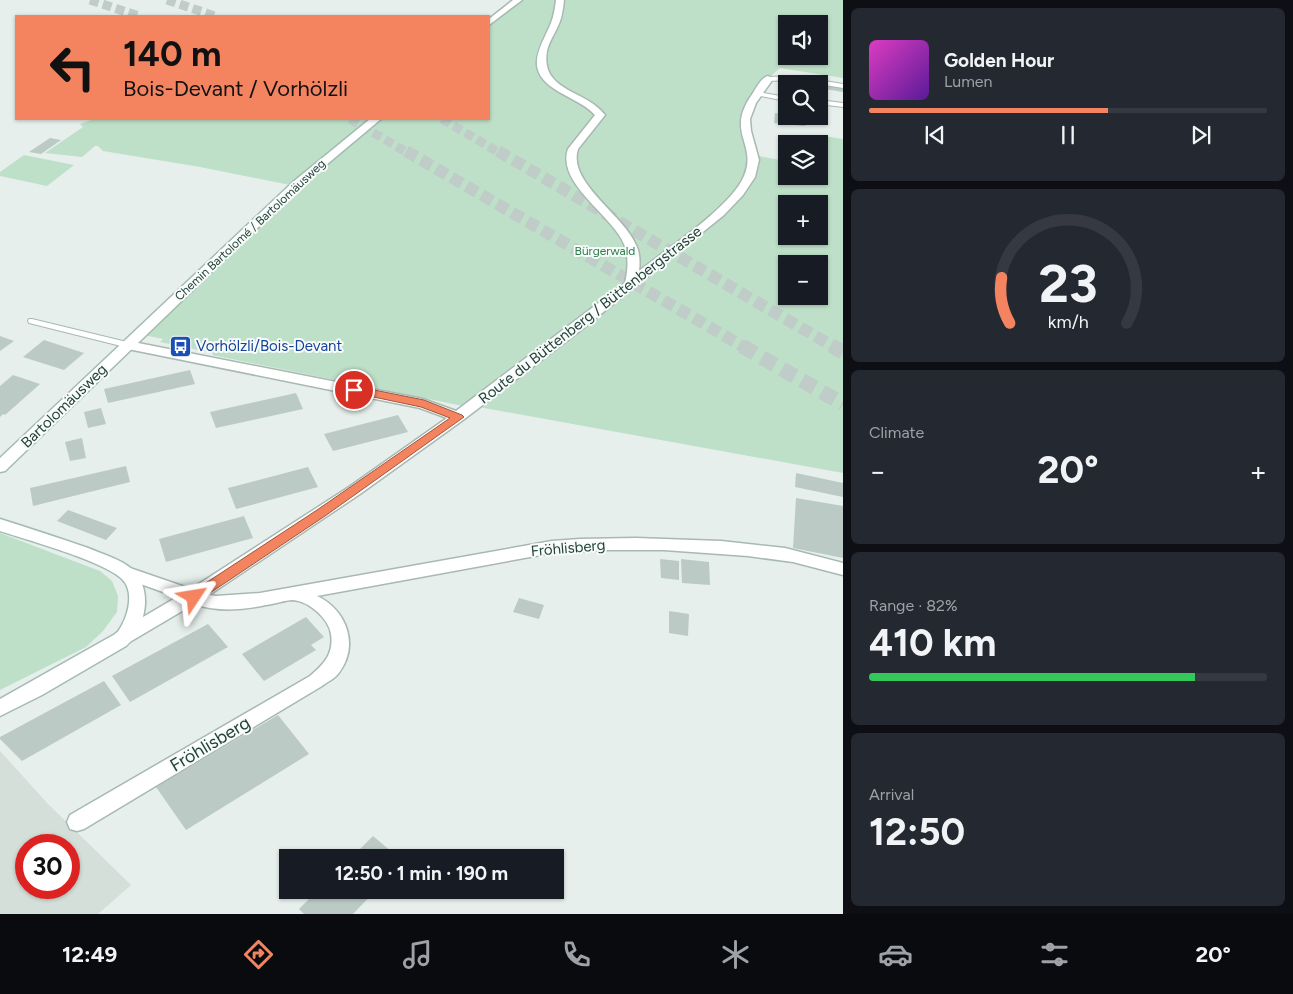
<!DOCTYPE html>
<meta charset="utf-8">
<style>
body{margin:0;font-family:Figtree,sans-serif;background:#242831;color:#f1f3f6;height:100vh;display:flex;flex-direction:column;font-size:19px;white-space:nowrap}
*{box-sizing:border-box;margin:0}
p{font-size:16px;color:#9ea1a6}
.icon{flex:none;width:28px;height:28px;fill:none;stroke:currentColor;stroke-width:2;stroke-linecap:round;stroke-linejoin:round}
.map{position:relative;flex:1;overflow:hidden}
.details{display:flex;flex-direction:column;gap:8px;padding:8px;background:#0d0f14;width:450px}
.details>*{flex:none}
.guide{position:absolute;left:15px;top:15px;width:475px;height:105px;border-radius:0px;box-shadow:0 1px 4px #0004;background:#f4845f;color:#111;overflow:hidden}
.fabs{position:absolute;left:778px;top:15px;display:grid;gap:10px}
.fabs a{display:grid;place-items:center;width:50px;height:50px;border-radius:0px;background:#171b24;box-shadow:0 1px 4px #0004;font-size:25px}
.speed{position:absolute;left:15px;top:834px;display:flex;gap:10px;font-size:25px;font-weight:700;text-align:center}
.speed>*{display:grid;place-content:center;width:65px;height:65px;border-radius:50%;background:#171b24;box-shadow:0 1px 4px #0004;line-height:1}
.speed .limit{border:8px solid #d22;background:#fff;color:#111}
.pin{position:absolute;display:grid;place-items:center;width:42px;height:42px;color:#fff;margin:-21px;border:2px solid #fff;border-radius:50%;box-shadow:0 1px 5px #0007}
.me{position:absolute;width:55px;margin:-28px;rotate:57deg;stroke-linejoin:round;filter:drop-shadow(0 0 4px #0008)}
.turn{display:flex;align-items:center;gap:18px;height:105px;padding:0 25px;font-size:22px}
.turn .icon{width:65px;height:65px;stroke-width:2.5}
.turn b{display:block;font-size:35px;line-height:42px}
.big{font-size:38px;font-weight:700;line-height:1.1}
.details .widget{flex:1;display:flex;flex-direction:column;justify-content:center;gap:8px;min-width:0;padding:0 18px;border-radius:8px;background:#242831}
.details .dial{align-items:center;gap:0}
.dial svg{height:130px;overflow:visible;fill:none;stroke:#363941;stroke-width:7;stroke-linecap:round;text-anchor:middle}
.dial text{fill:#f1f3f6;stroke:none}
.song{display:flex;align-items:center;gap:15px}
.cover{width:60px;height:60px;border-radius:8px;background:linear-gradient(135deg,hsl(310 70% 55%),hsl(270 70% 35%))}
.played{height:5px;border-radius:2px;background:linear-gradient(90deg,#f4845f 60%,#363941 60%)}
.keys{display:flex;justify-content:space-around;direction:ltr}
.heat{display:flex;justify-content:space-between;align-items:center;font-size:28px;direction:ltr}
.charge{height:8px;border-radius:4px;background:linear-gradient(90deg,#34c759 82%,#363941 0)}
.trip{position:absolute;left:279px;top:849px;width:285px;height:50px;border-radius:0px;background:#171b24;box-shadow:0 1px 4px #0004;font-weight:700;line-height:50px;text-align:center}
.tab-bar{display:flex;height:80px;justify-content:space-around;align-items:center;background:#090b0e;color:#9ea1a6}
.tab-bar .icon{width:35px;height:35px}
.tab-bar .current{color:#f4845f}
.tab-bar b{font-size:22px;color:#f1f3f6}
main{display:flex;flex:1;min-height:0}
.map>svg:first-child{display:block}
.built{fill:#d4dfda;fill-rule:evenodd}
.green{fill:#bfe0c8;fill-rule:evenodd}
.building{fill:#bbcac4}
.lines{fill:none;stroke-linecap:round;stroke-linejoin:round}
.highway-tunnel-far2{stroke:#bfccc8;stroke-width:9;stroke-dasharray:9 4.5;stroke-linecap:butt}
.highway-tunnel-far1{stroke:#bfccc8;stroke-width:12;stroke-dasharray:12 5.5;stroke-linecap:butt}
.highway-tunnel{stroke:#bfccc8;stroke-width:15;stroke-dasharray:15 8;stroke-linecap:butt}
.lane-casing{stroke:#a8b8b2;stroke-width:2}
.street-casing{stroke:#a8b8b2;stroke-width:3}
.secondary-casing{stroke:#a4bbb3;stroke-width:3}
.lane{fill:#fff;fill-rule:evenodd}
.street{fill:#fff;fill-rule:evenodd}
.secondary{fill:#fff;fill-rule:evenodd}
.route{fill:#f4845f;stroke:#9f563e}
.labels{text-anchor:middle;stroke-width:4;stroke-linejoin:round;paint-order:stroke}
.far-street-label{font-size:12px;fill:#24423a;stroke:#f7fbf9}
.far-park-label{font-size:12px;fill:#2d7a4b;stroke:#f7fbf9}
.street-label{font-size:15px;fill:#24423a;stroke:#f7fbf9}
.transit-label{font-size:15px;fill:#164399;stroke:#f7fbf9;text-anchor:start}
.near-street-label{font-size:18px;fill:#24423a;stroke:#f7fbf9}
</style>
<main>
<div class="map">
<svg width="843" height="914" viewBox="0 0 843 914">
<rect width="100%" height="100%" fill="#e6efeb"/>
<!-- built -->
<path class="built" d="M0,751L47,803L131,885L98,914H0ZM26,845H69V888H26Z"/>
<!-- green -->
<g class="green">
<path d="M518,0H843V78L780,68L768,79L746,114L753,155L786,161V176H819V163L824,136L843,139V473L484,408L471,402L463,406L212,355L213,353L160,342L163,339L144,335L300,187L200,167L103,151L98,146H95L82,157L45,153L83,127L80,124L94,119H489V23ZM786,24H819V56H786ZM786,204H819V236H786ZM786,264H819V296H786Z"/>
<polygon points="24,155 74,165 47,186 0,176 0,172"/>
<polygon points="0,533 100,571 112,581 118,596 117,612 103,631 86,647 0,690"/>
</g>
<!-- building -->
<g class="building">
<polygon points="819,84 843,88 843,92 819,88"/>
<polygon points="775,113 786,115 786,116 790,116 789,120 805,122 805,126 774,123"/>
<polygon points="50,138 61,140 41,154 29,152"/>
<polygon points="0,336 14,341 0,351"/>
<polygon points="44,340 84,353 64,370 23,357"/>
<polygon points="190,370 195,384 108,403 104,389"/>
<polygon points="13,375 40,384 5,415 3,414 0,417 0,386"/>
<polygon points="296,393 303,409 216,428 210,412"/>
<polygon points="101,408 106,424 88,428 84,412"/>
<polygon points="398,415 408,432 333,451 324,434"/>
<polygon points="82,438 86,458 70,461 65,442"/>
<polygon points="126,466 130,482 33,506 30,488"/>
<polygon points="308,467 318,487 236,509 228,488"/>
<polygon points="796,473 843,483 843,497 795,487"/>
<polygon points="796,498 843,506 843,558 793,548"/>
<polygon points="68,510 117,528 106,540 57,521"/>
<polygon points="244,516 253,538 166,562 159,539"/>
<polygon points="660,559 679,561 679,580 661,578"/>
<polygon points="681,559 709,562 710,585 682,583"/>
<polygon points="519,598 544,605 539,619 513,612"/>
<polygon points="669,611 689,614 688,636 669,633"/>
<polygon points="306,617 324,637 311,645 316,650 264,681 242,654"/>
<polygon points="208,624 228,647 130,702 112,676"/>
<polygon points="104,681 121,705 22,761 0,739 0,737"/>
<polygon points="278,715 309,754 186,830 156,787"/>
<polygon points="373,836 399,858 351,858"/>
<polygon points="318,890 376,890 353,914 304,914 299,909"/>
</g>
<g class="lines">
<!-- highway-tunnel-far2 -->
<g class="highway-tunnel-far2">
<polyline points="90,0 139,16"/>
<polyline points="167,0 215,16"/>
<polyline points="350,119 408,153"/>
<polyline points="442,119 500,153"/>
</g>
<!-- highway-tunnel-far1 -->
<g class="highway-tunnel-far1">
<polyline points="406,151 744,347"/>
<polyline points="498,151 834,347"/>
</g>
<!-- highway-tunnel -->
<g class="highway-tunnel">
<polyline points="742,346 843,404"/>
<polyline points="832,346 843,352"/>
</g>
<defs>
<g id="lane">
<polygon points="794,76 843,84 843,88 794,80 768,81 765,79 768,77"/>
<polygon points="757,92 786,97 786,101 755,95 754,94"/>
<polygon points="819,100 843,103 843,107 819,104"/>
<polygon points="29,319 32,319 131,343 132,345 128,347 125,347 29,323 28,321"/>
</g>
<path id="street" d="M556,0H564C563,9 562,18 558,26C554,35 549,42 547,51C540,92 585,89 605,115L578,149C567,182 624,215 636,245C640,253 640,263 639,271C666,250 732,206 744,176C758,143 724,133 753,93C757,87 761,78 768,76L773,79L756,103L750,119L751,131L759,160L755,177L743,195L724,215L581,330L463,420L360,494L209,595L216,596L260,593L552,541L580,539L636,538L721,541L785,548L843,563V575L793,562L748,556L664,550H608L552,553L317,596C347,610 360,646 338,674C334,679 327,682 322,686L84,829L77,831L70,829L67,822L70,815L310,676C324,664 334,654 331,634C329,619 309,601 293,600C285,600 275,604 266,605C243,610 217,612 194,604L128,643L122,645L116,643L113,638L116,633L177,597L121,577L119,573L121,569L127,567L191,589L349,487L447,418L420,408L128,349L123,348L121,345L123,342L128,341L423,399L456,411L625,283C628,270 629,256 624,244C612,215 556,183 568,149L595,115C583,102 567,98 553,88C524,68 541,47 551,23C554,15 555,8 556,0Z"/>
<g id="secondary">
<polygon points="513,0 522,0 489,25 489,19"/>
<polygon points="370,119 381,119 301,186 5,471 0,472 0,458 293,182"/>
<path d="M0,519C29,528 59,538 88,548C102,554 121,559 133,570C144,580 147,598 144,612C142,624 136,637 126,646L42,695L0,716V699L117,633C127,620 136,593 122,579C104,561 27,540 0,531Z"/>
</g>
</defs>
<!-- lane casing -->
<use href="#lane" class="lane-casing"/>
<!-- street casing -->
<use href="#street" class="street-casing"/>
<!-- secondary casing -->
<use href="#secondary" class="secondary-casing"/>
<!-- lane -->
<use href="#lane" class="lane"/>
<!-- street -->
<use href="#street" class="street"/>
<!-- secondary -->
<use href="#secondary" class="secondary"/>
</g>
<!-- route -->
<polygon class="route" points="354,386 424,400 462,415 464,417 325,516 198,601 189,601 187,597 189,594 317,510 450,418 421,407 350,392 349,390 350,387"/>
<!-- icons -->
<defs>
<symbol id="bus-square" viewBox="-11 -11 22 22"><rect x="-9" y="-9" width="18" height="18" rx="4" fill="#1a4fb4" stroke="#f7fbf9"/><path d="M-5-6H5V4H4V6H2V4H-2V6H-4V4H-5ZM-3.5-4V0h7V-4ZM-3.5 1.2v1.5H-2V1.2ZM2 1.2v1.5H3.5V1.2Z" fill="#fff"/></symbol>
</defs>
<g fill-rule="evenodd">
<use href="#bus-square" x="168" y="334" width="25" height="25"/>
</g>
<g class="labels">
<!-- far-street labels -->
<g class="far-street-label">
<text transform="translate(250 230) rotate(-43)" y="4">Chemin Bartolomé / Bartolomäusweg</text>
</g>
<!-- far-park labels -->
<g class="far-park-label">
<text x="605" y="255">Bürgerwald</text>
</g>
<!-- street labels -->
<g class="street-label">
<text transform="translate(590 315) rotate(-38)" y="5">Route du Büttenberg / Büttenbergstrasse</text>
<text transform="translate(64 406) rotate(-44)" y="5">Bartolomäusweg</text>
<text transform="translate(568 548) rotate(-5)" y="5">Fröhlisberg</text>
</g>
<!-- transit labels -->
<g class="transit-label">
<text x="196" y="351">Vorhölzli/Bois-Devant</text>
</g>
<!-- near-street labels -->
<g class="near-street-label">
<text transform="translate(210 744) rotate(-31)" y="6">Fröhlisberg</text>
</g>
</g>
</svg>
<div class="fabs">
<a><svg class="icon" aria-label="sound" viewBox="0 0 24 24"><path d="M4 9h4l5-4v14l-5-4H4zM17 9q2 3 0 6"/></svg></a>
<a><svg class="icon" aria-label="search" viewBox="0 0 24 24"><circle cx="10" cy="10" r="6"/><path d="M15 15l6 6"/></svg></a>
<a><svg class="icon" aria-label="layers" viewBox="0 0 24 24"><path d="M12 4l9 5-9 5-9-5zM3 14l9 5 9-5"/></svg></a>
<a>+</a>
<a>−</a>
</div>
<div class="speed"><div class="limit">30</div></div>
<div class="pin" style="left:354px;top:390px;background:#d93025"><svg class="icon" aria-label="arrive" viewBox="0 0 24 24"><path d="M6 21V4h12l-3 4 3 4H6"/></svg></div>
<svg class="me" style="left:194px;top:597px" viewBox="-20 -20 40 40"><path d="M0-17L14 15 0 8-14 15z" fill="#f4845f" stroke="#fff" stroke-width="4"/></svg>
<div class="trip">12:50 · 1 min · 190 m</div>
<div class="guide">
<div class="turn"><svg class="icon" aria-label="left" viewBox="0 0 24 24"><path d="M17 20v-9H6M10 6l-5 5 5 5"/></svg><div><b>140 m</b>Bois-Devant / Vorhölzli</div></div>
</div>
</div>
<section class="details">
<div class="widget">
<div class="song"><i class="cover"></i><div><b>Golden Hour</b><p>Lumen</p></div></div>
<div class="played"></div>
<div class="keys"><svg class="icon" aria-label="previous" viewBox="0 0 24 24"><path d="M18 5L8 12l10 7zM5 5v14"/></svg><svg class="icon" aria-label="pause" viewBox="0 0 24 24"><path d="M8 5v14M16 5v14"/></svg><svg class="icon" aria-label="next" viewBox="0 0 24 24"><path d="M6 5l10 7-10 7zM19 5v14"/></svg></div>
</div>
<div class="widget dial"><svg viewBox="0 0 100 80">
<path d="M14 69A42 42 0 1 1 86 69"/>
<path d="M14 69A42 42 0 0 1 9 41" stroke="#f4845f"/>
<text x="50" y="56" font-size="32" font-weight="700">23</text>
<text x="50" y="72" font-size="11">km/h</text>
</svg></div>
<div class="widget"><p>Climate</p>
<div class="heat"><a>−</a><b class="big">20°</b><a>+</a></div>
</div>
<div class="widget"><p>Range · 82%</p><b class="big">410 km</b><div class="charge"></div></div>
<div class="widget"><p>Arrival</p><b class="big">12:50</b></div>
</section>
</main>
<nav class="tab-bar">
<b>12:49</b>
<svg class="icon current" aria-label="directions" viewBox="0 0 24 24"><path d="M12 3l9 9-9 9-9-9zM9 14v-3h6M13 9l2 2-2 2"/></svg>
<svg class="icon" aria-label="music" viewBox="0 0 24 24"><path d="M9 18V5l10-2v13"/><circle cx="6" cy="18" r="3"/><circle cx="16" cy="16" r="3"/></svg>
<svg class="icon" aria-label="phone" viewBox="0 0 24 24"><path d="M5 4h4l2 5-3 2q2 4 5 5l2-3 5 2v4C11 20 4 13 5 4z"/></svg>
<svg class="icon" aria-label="climate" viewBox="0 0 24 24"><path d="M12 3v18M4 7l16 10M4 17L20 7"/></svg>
<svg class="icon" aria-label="car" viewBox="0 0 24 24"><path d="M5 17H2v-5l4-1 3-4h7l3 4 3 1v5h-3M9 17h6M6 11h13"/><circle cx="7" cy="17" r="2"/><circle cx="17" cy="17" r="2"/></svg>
<svg class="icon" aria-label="filters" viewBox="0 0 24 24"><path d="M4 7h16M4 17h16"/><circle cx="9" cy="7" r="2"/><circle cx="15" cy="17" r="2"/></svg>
<b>20°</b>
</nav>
